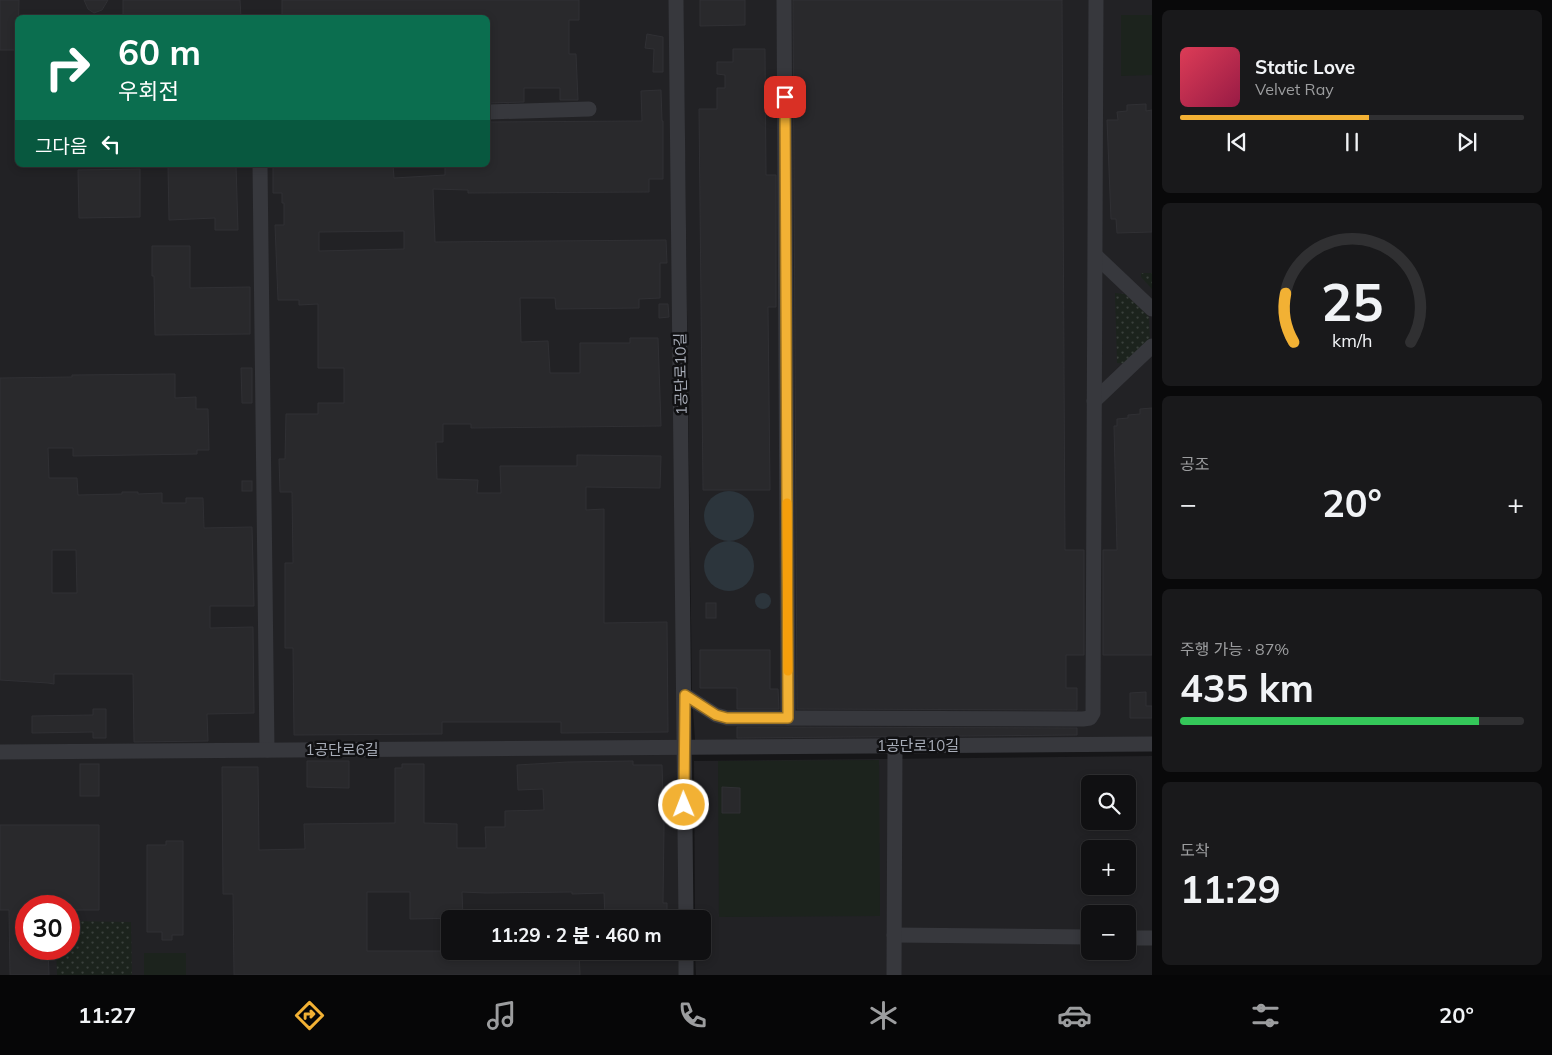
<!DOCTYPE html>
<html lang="ko">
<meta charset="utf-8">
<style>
body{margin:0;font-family:Mulish,"Noto Sans KR",sans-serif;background:#19191b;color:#f1f3f6;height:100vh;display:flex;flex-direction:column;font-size:19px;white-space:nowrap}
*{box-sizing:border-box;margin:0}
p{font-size:16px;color:#9c9d9f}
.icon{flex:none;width:28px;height:28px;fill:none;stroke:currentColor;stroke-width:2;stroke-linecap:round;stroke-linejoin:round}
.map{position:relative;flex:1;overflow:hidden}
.details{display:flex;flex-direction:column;gap:10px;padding:10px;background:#09090a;width:400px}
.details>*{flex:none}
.top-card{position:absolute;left:15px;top:15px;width:475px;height:152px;border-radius:8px;box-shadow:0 2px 8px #0003,0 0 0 1px #303032;background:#0b6e4f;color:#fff;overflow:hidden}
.buttons{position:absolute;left:1081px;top:775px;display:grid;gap:10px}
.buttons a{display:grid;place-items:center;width:55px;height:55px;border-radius:8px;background:#101012;box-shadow:0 2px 8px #0003,0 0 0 1px #303032;font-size:25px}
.speed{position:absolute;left:15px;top:895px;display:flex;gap:10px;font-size:25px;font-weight:700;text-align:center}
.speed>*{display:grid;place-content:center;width:65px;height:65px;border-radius:50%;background:#101012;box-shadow:0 2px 8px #0003,0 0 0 1px #303032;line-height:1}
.speed .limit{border:8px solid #d22;background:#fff;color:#111}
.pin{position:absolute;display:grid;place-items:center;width:42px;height:42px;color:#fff;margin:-21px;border-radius:10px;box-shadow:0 2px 8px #0006}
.me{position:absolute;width:55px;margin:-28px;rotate:359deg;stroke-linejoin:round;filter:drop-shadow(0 0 4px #0008)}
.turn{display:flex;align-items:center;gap:18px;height:105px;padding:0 20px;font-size:22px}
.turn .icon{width:65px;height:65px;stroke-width:2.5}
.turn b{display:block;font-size:35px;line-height:42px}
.then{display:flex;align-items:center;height:48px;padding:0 20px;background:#0003;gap:10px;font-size:19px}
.big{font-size:38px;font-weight:700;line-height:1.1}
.details .tile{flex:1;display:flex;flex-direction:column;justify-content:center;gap:8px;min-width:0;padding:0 18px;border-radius:8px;background:#19191b}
.details .dial{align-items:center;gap:0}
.dial svg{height:130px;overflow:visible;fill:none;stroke:#303032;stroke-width:7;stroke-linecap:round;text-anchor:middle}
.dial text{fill:#f1f3f6;stroke:none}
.song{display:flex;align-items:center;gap:15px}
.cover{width:60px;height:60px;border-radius:8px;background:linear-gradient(135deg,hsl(350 70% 55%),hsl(340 70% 35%))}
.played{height:5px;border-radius:2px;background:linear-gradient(90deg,#f2b134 55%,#303032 55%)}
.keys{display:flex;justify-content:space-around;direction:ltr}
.heat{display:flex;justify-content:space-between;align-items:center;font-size:28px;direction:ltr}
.charge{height:8px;border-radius:4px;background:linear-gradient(90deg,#34c759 87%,#303032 0)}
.trip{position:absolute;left:441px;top:910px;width:270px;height:50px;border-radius:8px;background:#101012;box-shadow:0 2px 8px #0003,0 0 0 1px #303032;font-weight:700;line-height:50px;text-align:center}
.dock{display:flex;height:80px;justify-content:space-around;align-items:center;background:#060607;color:#9c9d9f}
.dock .icon{width:35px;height:35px}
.dock .on{color:#f2b134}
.dock b{font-size:22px;color:#f1f3f6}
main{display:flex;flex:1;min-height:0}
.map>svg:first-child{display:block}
.built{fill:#222225;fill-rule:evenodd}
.grass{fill:url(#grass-dots)}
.pitch{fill:#1c231d}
.water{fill:#2c353c}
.building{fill:#29292c;stroke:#303034;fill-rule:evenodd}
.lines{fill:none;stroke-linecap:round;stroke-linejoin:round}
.minor{stroke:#37383d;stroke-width:15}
.route-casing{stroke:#9d7322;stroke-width:12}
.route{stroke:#f2b134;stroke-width:9}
.slow{stroke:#f59e0b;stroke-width:9}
.labels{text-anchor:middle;stroke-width:5;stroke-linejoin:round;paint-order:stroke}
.street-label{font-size:15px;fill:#a8adb8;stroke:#111113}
</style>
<main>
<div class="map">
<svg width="1152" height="975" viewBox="0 0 1152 975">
<defs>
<pattern id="grass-dots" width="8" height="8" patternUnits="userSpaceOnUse" patternTransform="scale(1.25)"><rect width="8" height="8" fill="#1c231d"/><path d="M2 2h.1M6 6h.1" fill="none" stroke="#3a403c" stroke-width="1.8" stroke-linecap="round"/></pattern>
</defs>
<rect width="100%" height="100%" fill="#161618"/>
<!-- built -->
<g class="built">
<path d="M0,0H676L686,919H450V951H686V975H0ZM18,18H488V165H18ZM26,906H69V949H26Z"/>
<polygon points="683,0 1152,0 1152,742 695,741 692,694"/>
<path d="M1152,756V975H696L695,951H702V919H695L694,761ZM1090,784H1128V821H1090ZM1090,849H1128V886H1090ZM1090,914H1128V951H1090Z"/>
</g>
<!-- grass -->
<g class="grass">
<polygon points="1141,273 1152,273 1152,289 1141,277"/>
<polygon points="1115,293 1125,294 1149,317 1150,340 1128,364 1117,363"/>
<polygon points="69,921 131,922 132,975 57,975 56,949 69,949"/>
</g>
<!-- pitch -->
<g class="pitch">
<polygon points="1121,15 1152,15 1152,75 1121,76"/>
<polygon points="879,760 880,916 719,917 718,761"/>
<rect x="144" y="953" width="42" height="22"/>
</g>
<!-- water -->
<g class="water">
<circle cx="729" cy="516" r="25"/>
<circle cx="729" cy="566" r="25"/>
<circle cx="763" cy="601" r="8"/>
</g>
<!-- building -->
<g class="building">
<polygon points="0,0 19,0 18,50 0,50"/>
<polygon points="84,0 108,0 102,10 94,13 88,9"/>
<polygon points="123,0 240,0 241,18 123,18"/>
<polygon points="282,0 579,0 579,20 569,20 569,54 576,54 578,100 560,100 560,88 524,88 524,102 488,103 488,18 282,18"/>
<polygon points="700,0 745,0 745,25 700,26"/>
<polygon points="793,0 1062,0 1065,550 1084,550 1084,655 1066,655 1066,688 1077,688 1077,710 797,709"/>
<polygon points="647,34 663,37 663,72 653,72 654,49 645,48"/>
<polygon points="733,49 765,49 766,175 776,175 776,307 768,307 770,490 703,490 699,109 717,109 717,88 725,88 725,75 717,74 717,62 733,62"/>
<path d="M661,90L662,121H663V179H649V192L468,193V190L433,189L435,242L666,240L667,263H660V298L639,299V308L556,309L555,298H520L521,342L548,341L550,373H580V343H630V338H658L661,426L471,428V424H443V442H436L437,479L478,480L477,493H501L500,466H577V455L661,456L660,488L586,487V510L604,509V623L667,622L668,732L561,733V722H442V734L294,735L293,648H285V563H293L292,492H280L279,459H285L286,414H318V403H344V368H318V304L299,305V300H278L275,225H284V203H282V193H273V165H393L394,178L445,175V165H488V122L642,121L641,91ZM404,231V249L319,251V232Z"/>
<polygon points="1146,104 1146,111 1152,110 1152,232 1117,233 1116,219 1111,219 1107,120 1118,120 1117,112 1127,111 1127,105"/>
<polygon points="168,165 236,165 238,230 215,230 215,218 169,220"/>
<polygon points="140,169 140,217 79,218 78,170"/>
<polygon points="152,246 190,246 190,288 250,287 250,334 155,335 154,276 152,276"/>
<polygon points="659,304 668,304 669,317 659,318"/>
<polygon points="241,368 252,368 252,403 242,403"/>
<path d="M175,374V398L196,397V409H208L209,450H197V454L73,456V448H48L49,478H77L78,495L122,494V492H138V494L162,493V503H186V498H203L204,528L252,527L254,606H210V628L253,627L254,713L207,714L208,741L134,742L133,674H54V684L48,683L0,680V378L72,377V375ZM52,550H76L77,593H52Z"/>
<polygon points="1152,408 1152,655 1103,655 1103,550 1117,550 1114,426 1117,426 1117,419 1128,418 1128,415 1140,414 1140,409"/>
<rect x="242" y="481" width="10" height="10"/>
<rect x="706" y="603" width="10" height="15"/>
<polygon points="700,650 770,650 770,689 778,689 779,709 737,709 737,688 700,688"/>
<polygon points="1146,692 1146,706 1152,706 1152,718 1130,718 1130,693"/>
<polygon points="93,709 106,709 106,738 93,738 93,732 32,733 32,716 93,715"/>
<polygon points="737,727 1077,728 1077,735 737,738"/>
<polygon points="307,761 349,761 349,788 307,787"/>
<polygon points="633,761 633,765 662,765 664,826 663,903 667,903 667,919 605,918 604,893 572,894 572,892 486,893 462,892 463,918 410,919 410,892 367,892 367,951 579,951 580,975 234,975 233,894 223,894 222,767 258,767 259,850 305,849 304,824 395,823 395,768 402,768 402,764 424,764 424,823 457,824 457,848 486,848 485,827 505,827 505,811 544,810 543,789 518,790 517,765 568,762"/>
<rect x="80" y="764" width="19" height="32"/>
<polygon points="722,787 740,788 740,813 722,813"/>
<polygon points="0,825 99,825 99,910 69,910 69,906 26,906 26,949 48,949 49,975 10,975 9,910 0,910"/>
<polygon points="166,841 183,841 183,935 172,935 172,940 162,940 162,932 147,932 147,845 166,845"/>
</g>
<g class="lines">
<!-- minor -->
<g class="minor">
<polyline points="676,0 686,919"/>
<polyline points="784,0 788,718"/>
<polyline points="488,112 589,109"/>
<polyline points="260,165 267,750"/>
<polyline points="1096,256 1152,309"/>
<polyline points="1094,401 1152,346"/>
<polyline points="685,695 716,715 727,718 1083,719 1090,718 1093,713 1096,0"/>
<polyline points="0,752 1152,744"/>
<polyline points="894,935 1090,937"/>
<polyline points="1128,938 1152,938"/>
<polyline points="686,951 686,975"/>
<polyline points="894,975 895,746"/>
</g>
</g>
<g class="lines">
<defs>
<polyline id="route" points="684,805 685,695 716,715 727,718 788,718 785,97"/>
</defs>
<!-- route casing -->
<use href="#route" class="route-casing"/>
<!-- route -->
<use href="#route" class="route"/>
<!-- slow -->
<polyline class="slow" points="787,503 788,671"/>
</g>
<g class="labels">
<!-- street labels -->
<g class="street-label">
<text transform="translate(681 374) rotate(-91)" y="5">1공단로10길</text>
<text x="918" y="751">1공단로10길</text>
<text x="342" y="755">1공단로6길</text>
</g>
</g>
</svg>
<div class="buttons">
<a><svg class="icon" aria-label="search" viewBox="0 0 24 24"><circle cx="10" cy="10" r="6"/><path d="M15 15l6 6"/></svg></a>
<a>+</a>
<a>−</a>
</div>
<div class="speed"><div class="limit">30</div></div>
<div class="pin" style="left:785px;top:97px;background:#d93025"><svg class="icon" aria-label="arrive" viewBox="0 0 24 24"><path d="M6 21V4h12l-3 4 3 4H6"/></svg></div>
<svg class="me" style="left:684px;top:805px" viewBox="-20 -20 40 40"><circle r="17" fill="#f2b134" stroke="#fff" stroke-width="3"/><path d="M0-11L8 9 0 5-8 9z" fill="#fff"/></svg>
<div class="trip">11:29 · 2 분 · 460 m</div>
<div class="top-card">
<div class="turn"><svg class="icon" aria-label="right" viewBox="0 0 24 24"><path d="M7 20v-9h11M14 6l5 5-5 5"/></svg><div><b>60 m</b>우회전</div></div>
<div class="then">그다음<svg class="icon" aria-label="left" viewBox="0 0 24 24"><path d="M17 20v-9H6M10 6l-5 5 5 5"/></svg></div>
</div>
</div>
<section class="details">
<div class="tile">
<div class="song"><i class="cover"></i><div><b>Static Love</b><p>Velvet Ray</p></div></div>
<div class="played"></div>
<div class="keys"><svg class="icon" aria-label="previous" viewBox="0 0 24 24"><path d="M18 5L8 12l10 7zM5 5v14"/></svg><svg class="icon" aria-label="pause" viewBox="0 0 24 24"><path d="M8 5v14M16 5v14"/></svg><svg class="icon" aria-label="next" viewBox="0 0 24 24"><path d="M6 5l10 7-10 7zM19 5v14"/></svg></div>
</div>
<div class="tile dial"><svg viewBox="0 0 100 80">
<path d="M14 69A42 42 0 1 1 86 69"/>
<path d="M14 69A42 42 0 0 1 9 39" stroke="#f2b134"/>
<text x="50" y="56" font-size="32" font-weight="700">25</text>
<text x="50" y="72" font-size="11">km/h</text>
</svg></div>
<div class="tile"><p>공조</p>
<div class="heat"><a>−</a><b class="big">20°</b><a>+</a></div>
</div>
<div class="tile"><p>주행 가능 · 87%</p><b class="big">435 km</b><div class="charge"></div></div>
<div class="tile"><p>도착</p><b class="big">11:29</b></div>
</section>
</main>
<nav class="dock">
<b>11:27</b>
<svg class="icon on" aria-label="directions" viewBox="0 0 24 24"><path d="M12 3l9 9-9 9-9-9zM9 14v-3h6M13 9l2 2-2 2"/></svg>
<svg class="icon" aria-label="music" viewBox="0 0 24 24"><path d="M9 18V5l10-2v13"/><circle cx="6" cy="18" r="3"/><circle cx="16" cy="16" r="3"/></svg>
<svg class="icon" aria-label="phone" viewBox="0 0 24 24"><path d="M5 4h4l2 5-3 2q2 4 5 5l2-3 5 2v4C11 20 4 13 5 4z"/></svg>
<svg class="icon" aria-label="climate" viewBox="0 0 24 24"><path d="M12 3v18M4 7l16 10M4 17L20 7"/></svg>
<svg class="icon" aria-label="car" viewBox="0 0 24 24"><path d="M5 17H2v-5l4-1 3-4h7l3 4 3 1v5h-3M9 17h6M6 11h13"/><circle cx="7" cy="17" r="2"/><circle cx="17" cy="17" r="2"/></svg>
<svg class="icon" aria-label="filters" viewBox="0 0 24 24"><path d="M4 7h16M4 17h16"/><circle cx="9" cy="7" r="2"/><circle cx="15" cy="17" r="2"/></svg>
<b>20°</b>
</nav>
